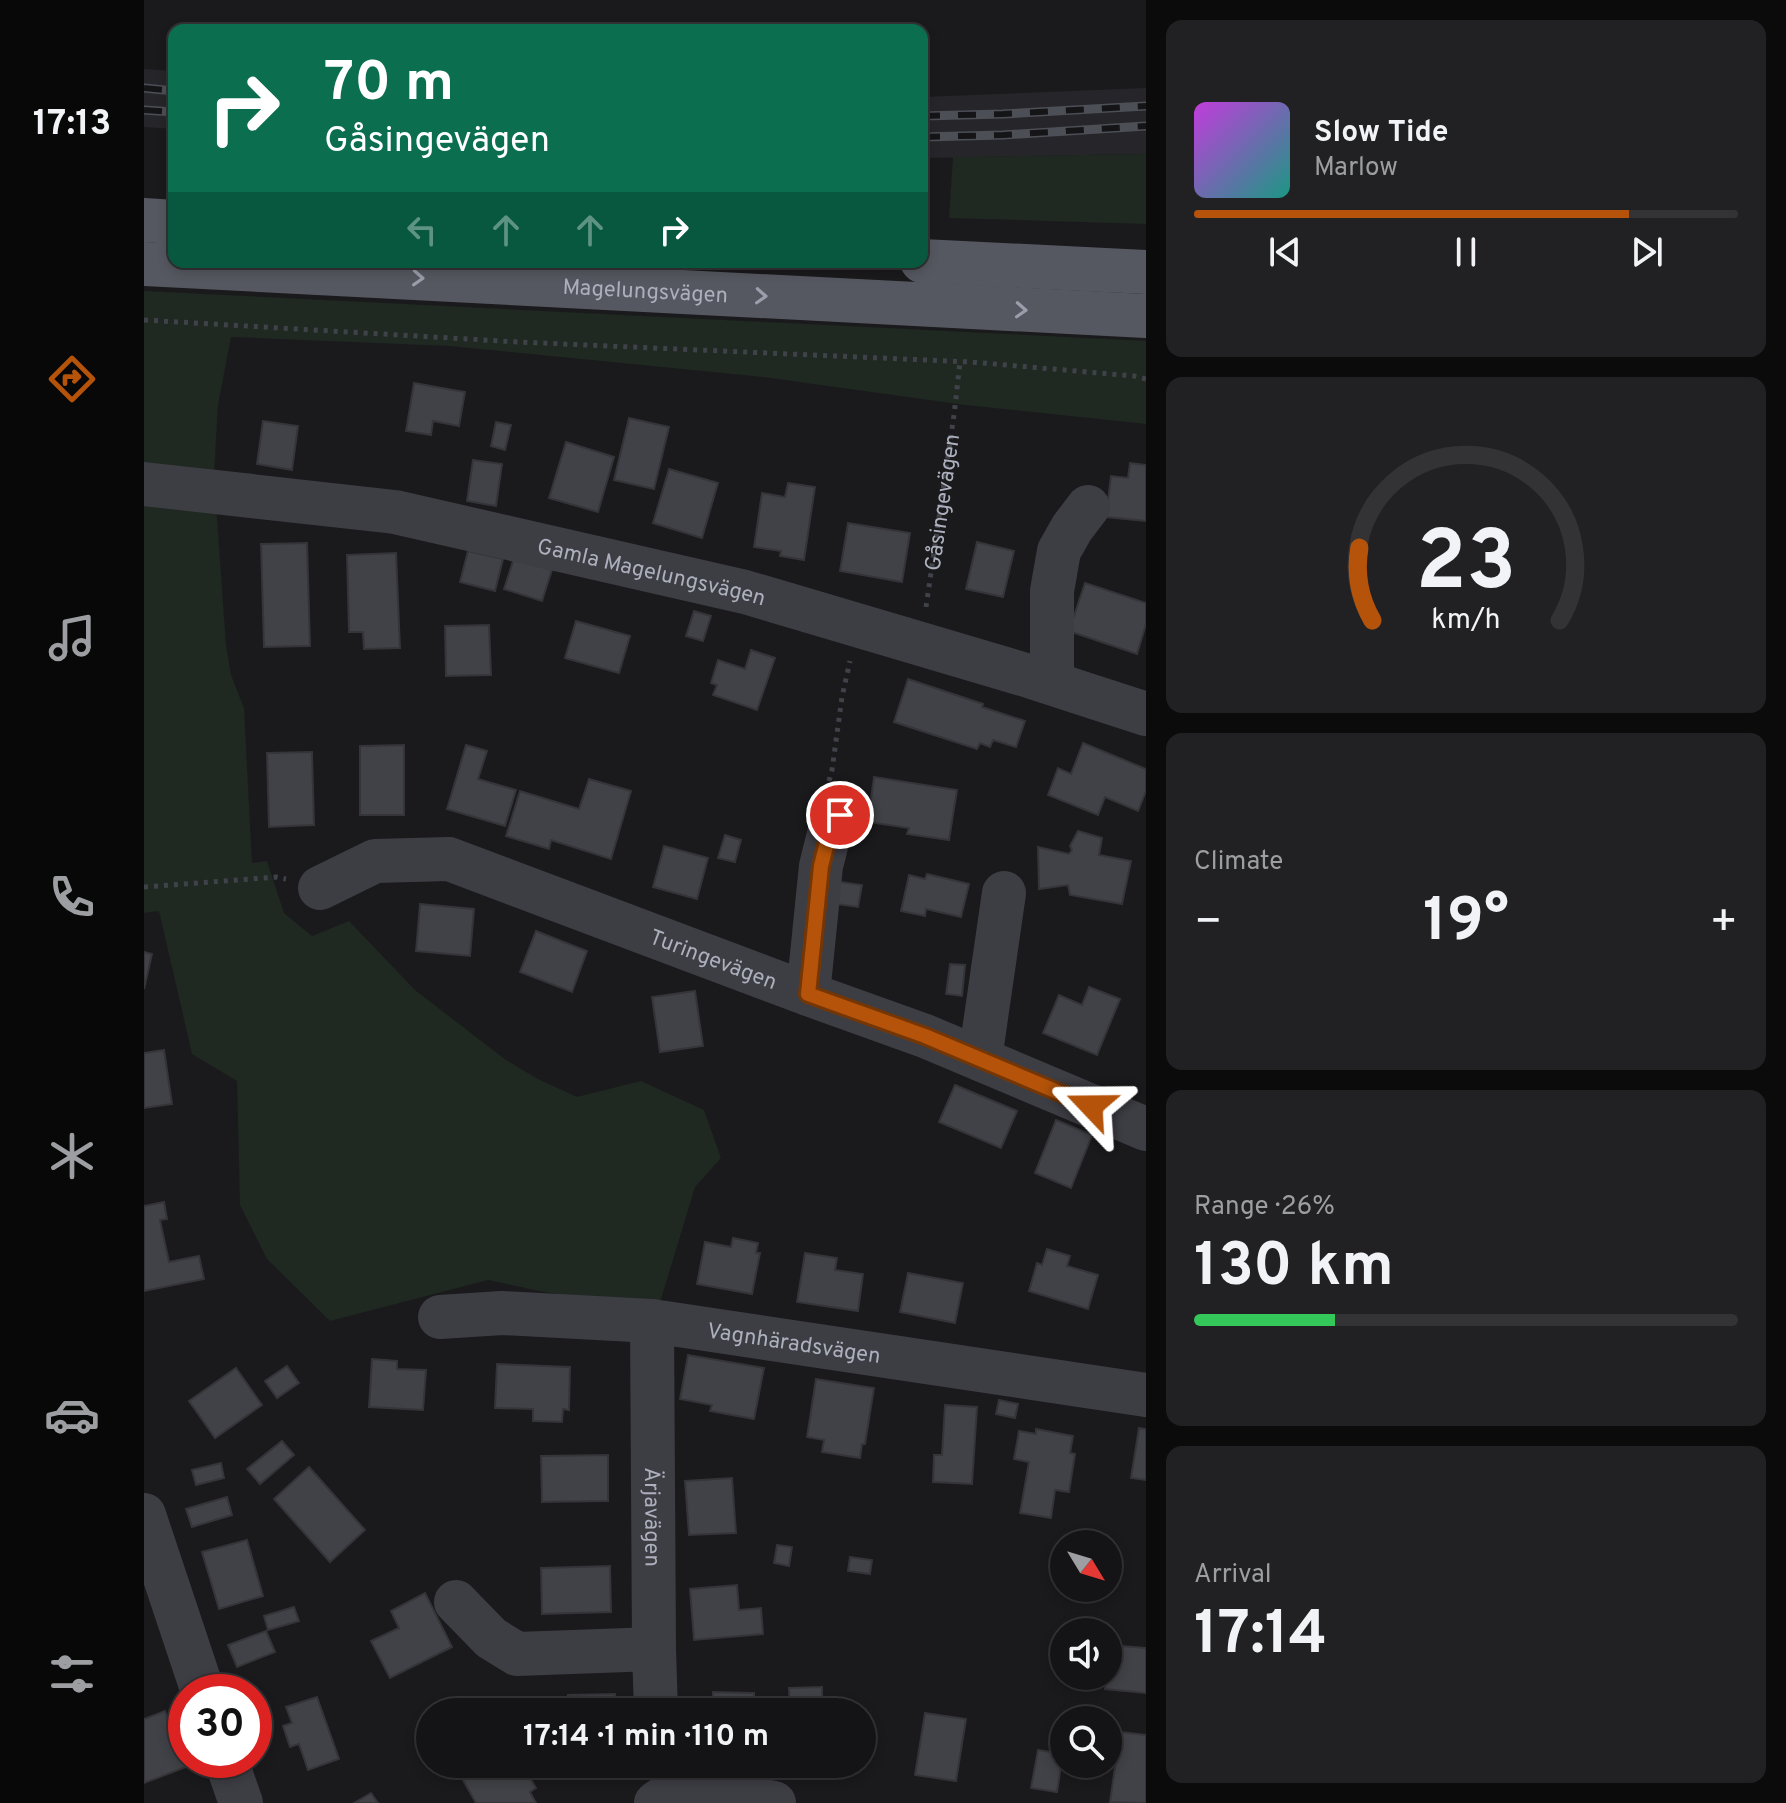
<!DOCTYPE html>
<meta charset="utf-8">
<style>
body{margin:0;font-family:Overpass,sans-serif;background:#212123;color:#f1f3f6;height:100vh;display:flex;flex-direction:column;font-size:30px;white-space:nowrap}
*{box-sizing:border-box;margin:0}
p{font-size:26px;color:#9d9ea1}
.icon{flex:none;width:44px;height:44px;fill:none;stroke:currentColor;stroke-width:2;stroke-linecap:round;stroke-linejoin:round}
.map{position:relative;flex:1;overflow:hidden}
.side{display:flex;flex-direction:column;gap:20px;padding:20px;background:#0b0b0c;width:640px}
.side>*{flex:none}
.banner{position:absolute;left:24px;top:24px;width:760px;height:244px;border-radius:16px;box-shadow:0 4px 12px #0003,0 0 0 2px #333335;background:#0b6e4f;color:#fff;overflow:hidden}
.needle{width:52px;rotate:128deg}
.controls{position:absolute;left:906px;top:1530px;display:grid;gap:16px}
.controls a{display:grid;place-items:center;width:72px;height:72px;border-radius:50%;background:#141416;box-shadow:0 4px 12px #0003,0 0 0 2px #333335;font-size:40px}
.speed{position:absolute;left:24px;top:1674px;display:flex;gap:16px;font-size:40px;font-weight:700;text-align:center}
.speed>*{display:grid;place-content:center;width:104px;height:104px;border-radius:50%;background:#141416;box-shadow:0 4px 12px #0003,0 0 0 2px #333335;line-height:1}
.speed .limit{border:12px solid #d22;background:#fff;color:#111}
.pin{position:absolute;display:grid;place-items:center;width:68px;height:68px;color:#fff;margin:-34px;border:4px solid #fff;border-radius:50%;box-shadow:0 2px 8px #0007}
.me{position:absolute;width:88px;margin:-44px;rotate:293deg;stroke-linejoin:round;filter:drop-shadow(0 0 6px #0008)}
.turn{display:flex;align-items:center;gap:28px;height:168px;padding:0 24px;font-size:36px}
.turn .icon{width:104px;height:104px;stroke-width:2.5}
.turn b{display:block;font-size:56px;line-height:68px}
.lanes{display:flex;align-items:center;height:76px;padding:0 24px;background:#0003;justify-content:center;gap:40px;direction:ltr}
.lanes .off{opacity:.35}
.big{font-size:60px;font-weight:700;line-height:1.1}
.side .tile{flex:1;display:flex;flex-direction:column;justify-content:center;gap:12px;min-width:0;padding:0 28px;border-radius:16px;background:#212123}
.side .dial{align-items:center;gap:0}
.dial svg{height:208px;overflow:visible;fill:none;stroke:#333335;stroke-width:7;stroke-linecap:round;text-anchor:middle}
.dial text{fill:#f1f3f6;stroke:none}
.song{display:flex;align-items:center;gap:24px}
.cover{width:96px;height:96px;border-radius:12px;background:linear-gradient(135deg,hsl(290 70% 55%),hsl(170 70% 35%))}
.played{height:8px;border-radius:4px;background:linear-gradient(90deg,#b45309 80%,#333335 80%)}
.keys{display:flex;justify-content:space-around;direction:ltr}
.heat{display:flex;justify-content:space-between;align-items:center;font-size:44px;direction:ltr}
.charge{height:12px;border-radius:6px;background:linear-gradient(90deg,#34c759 26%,#333335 0)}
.trip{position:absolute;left:272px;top:1698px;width:460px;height:80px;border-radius:40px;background:#141416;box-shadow:0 4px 12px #0003,0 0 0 2px #333335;font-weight:700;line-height:80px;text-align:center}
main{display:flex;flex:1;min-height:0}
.menu{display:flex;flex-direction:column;width:144px;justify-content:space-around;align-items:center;background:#080809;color:#9d9ea1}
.menu .icon{width:56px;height:56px}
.menu .active{color:#b45309}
.menu b{font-size:36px;color:#f1f3f6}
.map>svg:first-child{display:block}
.built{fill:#26262a}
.green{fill:#1f2821}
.building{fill:#414247;stroke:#343439;stroke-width:2}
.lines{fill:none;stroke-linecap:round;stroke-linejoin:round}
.path{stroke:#404249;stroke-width:5;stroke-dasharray:4 6;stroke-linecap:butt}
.minor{stroke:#3d3d44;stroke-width:44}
.major{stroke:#565861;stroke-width:44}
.rail-casing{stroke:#4d4f57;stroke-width:9}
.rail{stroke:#151518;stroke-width:6;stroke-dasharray:18;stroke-linecap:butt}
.oneway{stroke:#9b9eab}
.route-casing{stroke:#753606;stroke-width:20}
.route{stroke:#b45309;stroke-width:14}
.labels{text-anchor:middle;stroke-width:8;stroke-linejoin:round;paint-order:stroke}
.street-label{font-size:22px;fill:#acb0bd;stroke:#151518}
</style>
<main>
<nav class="menu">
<b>17:13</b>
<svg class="icon active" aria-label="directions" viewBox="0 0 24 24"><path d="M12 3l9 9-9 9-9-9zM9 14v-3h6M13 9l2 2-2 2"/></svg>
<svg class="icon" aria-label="music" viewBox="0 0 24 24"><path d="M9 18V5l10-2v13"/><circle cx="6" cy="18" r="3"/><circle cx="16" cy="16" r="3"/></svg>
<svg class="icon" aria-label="phone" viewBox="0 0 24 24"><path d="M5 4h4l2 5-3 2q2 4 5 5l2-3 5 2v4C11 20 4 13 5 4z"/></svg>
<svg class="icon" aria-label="climate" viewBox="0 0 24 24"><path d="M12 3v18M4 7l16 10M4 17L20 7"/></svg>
<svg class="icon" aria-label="car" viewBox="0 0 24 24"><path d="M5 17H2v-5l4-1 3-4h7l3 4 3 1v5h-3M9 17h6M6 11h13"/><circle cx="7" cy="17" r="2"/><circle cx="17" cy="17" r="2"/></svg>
<svg class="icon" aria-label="filters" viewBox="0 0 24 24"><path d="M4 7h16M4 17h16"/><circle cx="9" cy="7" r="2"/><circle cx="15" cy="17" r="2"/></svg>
</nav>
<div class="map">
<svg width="1002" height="1803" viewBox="0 0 1002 1803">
<rect width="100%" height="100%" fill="#1a1a1d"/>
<!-- built -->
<g class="built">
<polygon points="0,69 30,71 30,129 0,127"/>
<polygon points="1002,88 1002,154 778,158 778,97"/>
</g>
<!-- green -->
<g class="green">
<polygon points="1002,154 1002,224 805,218 809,157"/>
<polygon points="0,291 1002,341 1002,424 821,405 619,377 305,346 87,337 74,405 70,475 82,645 87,675 100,708 108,863 123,861 140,913 168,936 205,921 271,990 362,1060 394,1079 433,1097 497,1081 560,1110 577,1158 551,1187 514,1309 400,1292 344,1280 186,1321 123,1259 96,1205 93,1081 48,1054 15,911 0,913"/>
</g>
<!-- building -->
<g class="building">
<polygon points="270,383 321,392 315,426 289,421 287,435 262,431"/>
<polygon points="485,418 525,427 510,489 470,480"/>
<polygon points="119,421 154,426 148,470 113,464"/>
<polygon points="352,422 367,425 361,450 347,446"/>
<polygon points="422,442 470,457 454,512 405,498"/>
<polygon points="329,460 358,464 352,506 323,501"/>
<polygon points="986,463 1002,465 1002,521 962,517 967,476 984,478"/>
<polygon points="525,469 574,483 558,538 509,523"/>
<polygon points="644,483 671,487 660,560 636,556 637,551 610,547 618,493 641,497"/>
<polygon points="704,523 766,533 758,582 696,571"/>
<polygon points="833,542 870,551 859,597 822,589"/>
<polygon points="163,543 166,646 120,647 117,544"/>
<polygon points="324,551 359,559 351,591 316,582"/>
<polygon points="252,553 256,648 220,649 219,632 205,632 203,555"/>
<polygon points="370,558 408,570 398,601 360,589"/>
<polygon points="941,583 1002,603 1002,624 993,654 925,631"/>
<polygon points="550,611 567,616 559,641 542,636"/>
<polygon points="432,621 486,636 475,673 421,658"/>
<polygon points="345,625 347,675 302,676 301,626"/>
<polygon points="607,650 631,658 613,710 569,695 573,685 567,683 574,660 601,669"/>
<polygon points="764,679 839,704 838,707 881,721 872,747 849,740 846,747 836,743 833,749 750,722"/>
<polygon points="939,743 1002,769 1002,791 994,811 961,797 954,815 904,795 914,768 927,774"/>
<polygon points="260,745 260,815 216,815 216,746"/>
<polygon points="322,745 343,751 334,779 372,790 361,826 303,809"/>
<polygon points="168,752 170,825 125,827 123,753"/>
<polygon points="730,777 813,790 805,840 763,834 765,828 724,822"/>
<polygon points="445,779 487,791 467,859 407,840 405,849 362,836 376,791 435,809"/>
<polygon points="934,831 958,838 955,855 987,861 978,904 926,895 924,885 895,889 894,847 925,854 928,850 926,846"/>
<polygon points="581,835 597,840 591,862 574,858"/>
<polygon points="520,846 564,858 553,899 509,887"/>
<polygon points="783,874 825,884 817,917 782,909 781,916 757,911 765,875 781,879"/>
<polygon points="696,882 718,885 714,907 692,904"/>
<polygon points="276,904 330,909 326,956 272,951"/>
<polygon points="392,931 443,951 428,992 376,972"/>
<polygon points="0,952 8,954 0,989"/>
<polygon points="806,964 821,965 818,996 802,994"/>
<polygon points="945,987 976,999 953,1055 899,1033 915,995 938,1005"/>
<polygon points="551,991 559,1046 516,1052 508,997"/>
<polygon points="20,1050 28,1104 0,1108 0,1053"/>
<polygon points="811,1085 873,1111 857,1148 795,1122"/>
<polygon points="912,1120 948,1135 927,1188 891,1173"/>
<polygon points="20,1202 23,1219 16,1220 25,1262 55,1256 60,1279 0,1291 0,1206"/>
<polygon points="589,1238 614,1243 612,1253 616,1253 608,1294 553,1284 561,1242 587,1247"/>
<polygon points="903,1249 926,1256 923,1266 954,1275 944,1309 885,1291 893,1263 898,1265"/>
<polygon points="661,1253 693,1258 691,1270 719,1274 714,1311 653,1302"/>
<polygon points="764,1273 819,1283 811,1323 756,1312"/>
<polygon points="544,1355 620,1368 610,1419 566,1411 568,1405 536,1399"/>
<polygon points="228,1359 253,1361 253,1369 282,1370 279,1410 225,1407"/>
<polygon points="353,1364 426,1367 425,1410 419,1409 418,1422 389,1421 389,1409 351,1408"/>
<polygon points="143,1366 155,1383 133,1398 121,1381"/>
<polygon points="92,1368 118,1405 71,1438 45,1401"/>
<polygon points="672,1379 730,1388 721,1444 718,1444 716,1458 678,1452 680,1440 663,1437"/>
<polygon points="855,1400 874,1404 871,1418 852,1414"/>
<polygon points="801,1405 833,1407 828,1484 789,1482 790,1455 798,1455"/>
<polygon points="995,1428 1002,1429 1002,1480 987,1478"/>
<polygon points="892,1429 929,1436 926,1453 931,1454 925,1492 911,1490 907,1518 876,1513 885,1462 870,1459 875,1431 892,1434"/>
<polygon points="138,1441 150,1455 116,1484 103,1469"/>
<polygon points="464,1455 464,1501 398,1502 397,1456"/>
<polygon points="77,1463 80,1478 52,1485 48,1470"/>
<polygon points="165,1467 221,1530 186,1562 130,1499"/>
<polygon points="588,1478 592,1533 545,1535 541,1481"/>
<polygon points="83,1497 88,1515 48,1527 42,1509"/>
<polygon points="103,1540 119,1596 75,1609 58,1552"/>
<polygon points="633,1545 648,1547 645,1566 630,1563"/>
<polygon points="706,1557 728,1560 726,1574 704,1571"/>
<polygon points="466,1566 467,1612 398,1614 397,1568"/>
<polygon points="593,1585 595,1610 617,1608 619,1634 550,1640 546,1589"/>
<polygon points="281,1593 308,1647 246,1678 227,1641 255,1628 247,1611"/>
<polygon points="150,1607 155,1621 124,1630 120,1616"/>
<polygon points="122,1631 131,1652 93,1667 84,1645"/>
<polygon points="965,1645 1002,1648 1002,1693 961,1689 962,1676 964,1676"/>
<polygon points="678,1687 678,1712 646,1712 645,1688"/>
<polygon points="569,1692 610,1693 610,1712 568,1712"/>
<polygon points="471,1694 471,1712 424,1712 424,1695"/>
<polygon points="173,1697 195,1759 164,1770 155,1744 146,1747 139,1726 148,1723 142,1707"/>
<polygon points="21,1711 42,1767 0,1783 0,1719"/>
<polygon points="781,1713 822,1719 812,1781 771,1775"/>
<polygon points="976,1732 1002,1735 1002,1803 966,1802"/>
<polygon points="894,1750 919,1754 913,1792 887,1788"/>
<polygon points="330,1764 367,1764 368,1766 378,1764 392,1788 386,1792 392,1803 332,1803 315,1773"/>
<polygon points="227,1793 234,1803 210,1803"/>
</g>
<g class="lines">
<!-- path -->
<g class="path">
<polyline points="0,320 374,342 827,362 990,376 1002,379"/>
<path id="s1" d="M782,607L810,415L816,362"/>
<polyline points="685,781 688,770 698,697 706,661"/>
<polyline points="0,887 132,877 142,879"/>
</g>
<!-- minor -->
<g class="minor">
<path id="s2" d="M0,484L251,512L601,592L885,676L1002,714"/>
<polyline points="908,683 908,591 915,551 928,528 944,507"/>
<path id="s3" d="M176,888L231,861L305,859L664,994L781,1036L1002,1129"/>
<polyline points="664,994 677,866 685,834 696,815"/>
<polyline points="836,1059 860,893"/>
<path id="s4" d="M296,1317L358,1313L508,1321L1002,1395"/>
<path id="s5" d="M508,1321L510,1649L512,1712"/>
<polyline points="0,1515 59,1692"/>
<polyline points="312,1602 347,1638 373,1654 510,1649"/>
<polyline points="82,1760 97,1803"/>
<polyline points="512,1803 516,1800 548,1792 573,1793 630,1803"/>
</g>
<!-- major -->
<g class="major">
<polyline points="0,220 30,222"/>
<polyline points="778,261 1002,272"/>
<path id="s6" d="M0,264L1002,316"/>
</g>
<defs>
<g id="rail">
<polyline points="0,88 30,91"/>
<polyline points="0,110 30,112"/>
<polyline points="778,116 859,114 1002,106"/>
<polyline points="778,137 859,135 1002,126"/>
</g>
</defs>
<!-- rail casing -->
<use href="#rail" class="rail-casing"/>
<!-- rail -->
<use href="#rail" class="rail"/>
</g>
<!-- one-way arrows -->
<defs><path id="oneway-chevron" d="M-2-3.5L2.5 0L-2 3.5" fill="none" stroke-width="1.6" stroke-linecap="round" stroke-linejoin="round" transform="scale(2)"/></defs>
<g class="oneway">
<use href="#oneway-chevron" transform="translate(274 278) rotate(3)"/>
<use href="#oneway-chevron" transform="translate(617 296) rotate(3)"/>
<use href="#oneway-chevron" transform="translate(877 310) rotate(3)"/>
</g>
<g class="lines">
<defs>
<polyline id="route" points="696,815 685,834 677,866 664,994 781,1036 947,1106"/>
</defs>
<!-- route casing -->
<use href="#route" class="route-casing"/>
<!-- route -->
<use href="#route" class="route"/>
</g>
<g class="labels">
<!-- street labels -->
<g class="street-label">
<text dy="8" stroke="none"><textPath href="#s6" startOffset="502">Magelungsvägen</textPath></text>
<text dy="8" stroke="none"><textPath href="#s1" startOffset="106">Gåsingevägen</textPath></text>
<text dy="8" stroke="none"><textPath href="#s2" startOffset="516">Gamla Magelungsvägen</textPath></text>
<text dy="8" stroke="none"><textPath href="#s3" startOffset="418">Turingevägen</textPath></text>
<text dy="8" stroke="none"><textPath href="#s4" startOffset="356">Vagnhäradsvägen</textPath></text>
<text dy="8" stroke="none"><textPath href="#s5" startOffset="196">Ärjavägen</textPath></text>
</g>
</g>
</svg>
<div class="controls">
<a><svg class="needle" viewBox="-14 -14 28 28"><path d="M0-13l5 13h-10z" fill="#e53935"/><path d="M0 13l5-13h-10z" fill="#9d9ea1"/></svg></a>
<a><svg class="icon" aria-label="sound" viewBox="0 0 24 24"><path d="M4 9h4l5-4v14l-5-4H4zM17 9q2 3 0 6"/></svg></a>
<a><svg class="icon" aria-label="search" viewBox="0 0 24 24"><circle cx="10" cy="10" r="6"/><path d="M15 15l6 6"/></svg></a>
</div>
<div class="speed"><div class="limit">30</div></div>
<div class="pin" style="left:696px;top:815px;background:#d93025"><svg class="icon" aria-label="arrive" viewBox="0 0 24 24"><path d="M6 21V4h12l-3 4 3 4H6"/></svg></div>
<svg class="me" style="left:947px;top:1106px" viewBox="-20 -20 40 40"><path d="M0-17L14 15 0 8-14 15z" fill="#b45309" stroke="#fff" stroke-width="4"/></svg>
<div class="trip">17:14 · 1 min · 110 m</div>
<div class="banner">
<div class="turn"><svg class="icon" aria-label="right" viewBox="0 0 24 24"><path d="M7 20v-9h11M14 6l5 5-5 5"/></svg><div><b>70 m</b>Gåsingevägen</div></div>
<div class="lanes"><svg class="icon off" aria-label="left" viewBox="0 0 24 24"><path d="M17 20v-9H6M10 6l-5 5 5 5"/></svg><svg class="icon off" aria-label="ahead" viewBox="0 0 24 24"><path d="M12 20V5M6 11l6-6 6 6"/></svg><svg class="icon off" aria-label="ahead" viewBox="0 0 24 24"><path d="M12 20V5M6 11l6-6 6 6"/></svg><svg class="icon" aria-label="right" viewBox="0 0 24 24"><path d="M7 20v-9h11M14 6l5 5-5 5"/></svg></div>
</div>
</div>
<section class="side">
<div class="tile">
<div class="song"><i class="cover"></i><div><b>Slow Tide</b><p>Marlow</p></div></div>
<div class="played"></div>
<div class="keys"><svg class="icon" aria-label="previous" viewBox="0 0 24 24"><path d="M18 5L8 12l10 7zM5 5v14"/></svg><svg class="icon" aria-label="pause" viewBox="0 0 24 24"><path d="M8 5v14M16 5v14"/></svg><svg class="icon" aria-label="next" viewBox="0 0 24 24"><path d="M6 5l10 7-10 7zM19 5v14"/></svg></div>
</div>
<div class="tile dial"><svg viewBox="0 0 100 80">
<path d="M14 69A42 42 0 1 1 86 69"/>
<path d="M14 69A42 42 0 0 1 9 41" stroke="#b45309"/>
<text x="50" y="56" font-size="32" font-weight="700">23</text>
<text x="50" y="72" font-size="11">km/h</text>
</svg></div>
<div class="tile"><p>Climate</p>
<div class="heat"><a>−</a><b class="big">19°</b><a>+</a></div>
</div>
<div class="tile"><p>Range · 26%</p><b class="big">130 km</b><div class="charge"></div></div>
<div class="tile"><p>Arrival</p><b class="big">17:14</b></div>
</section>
</main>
